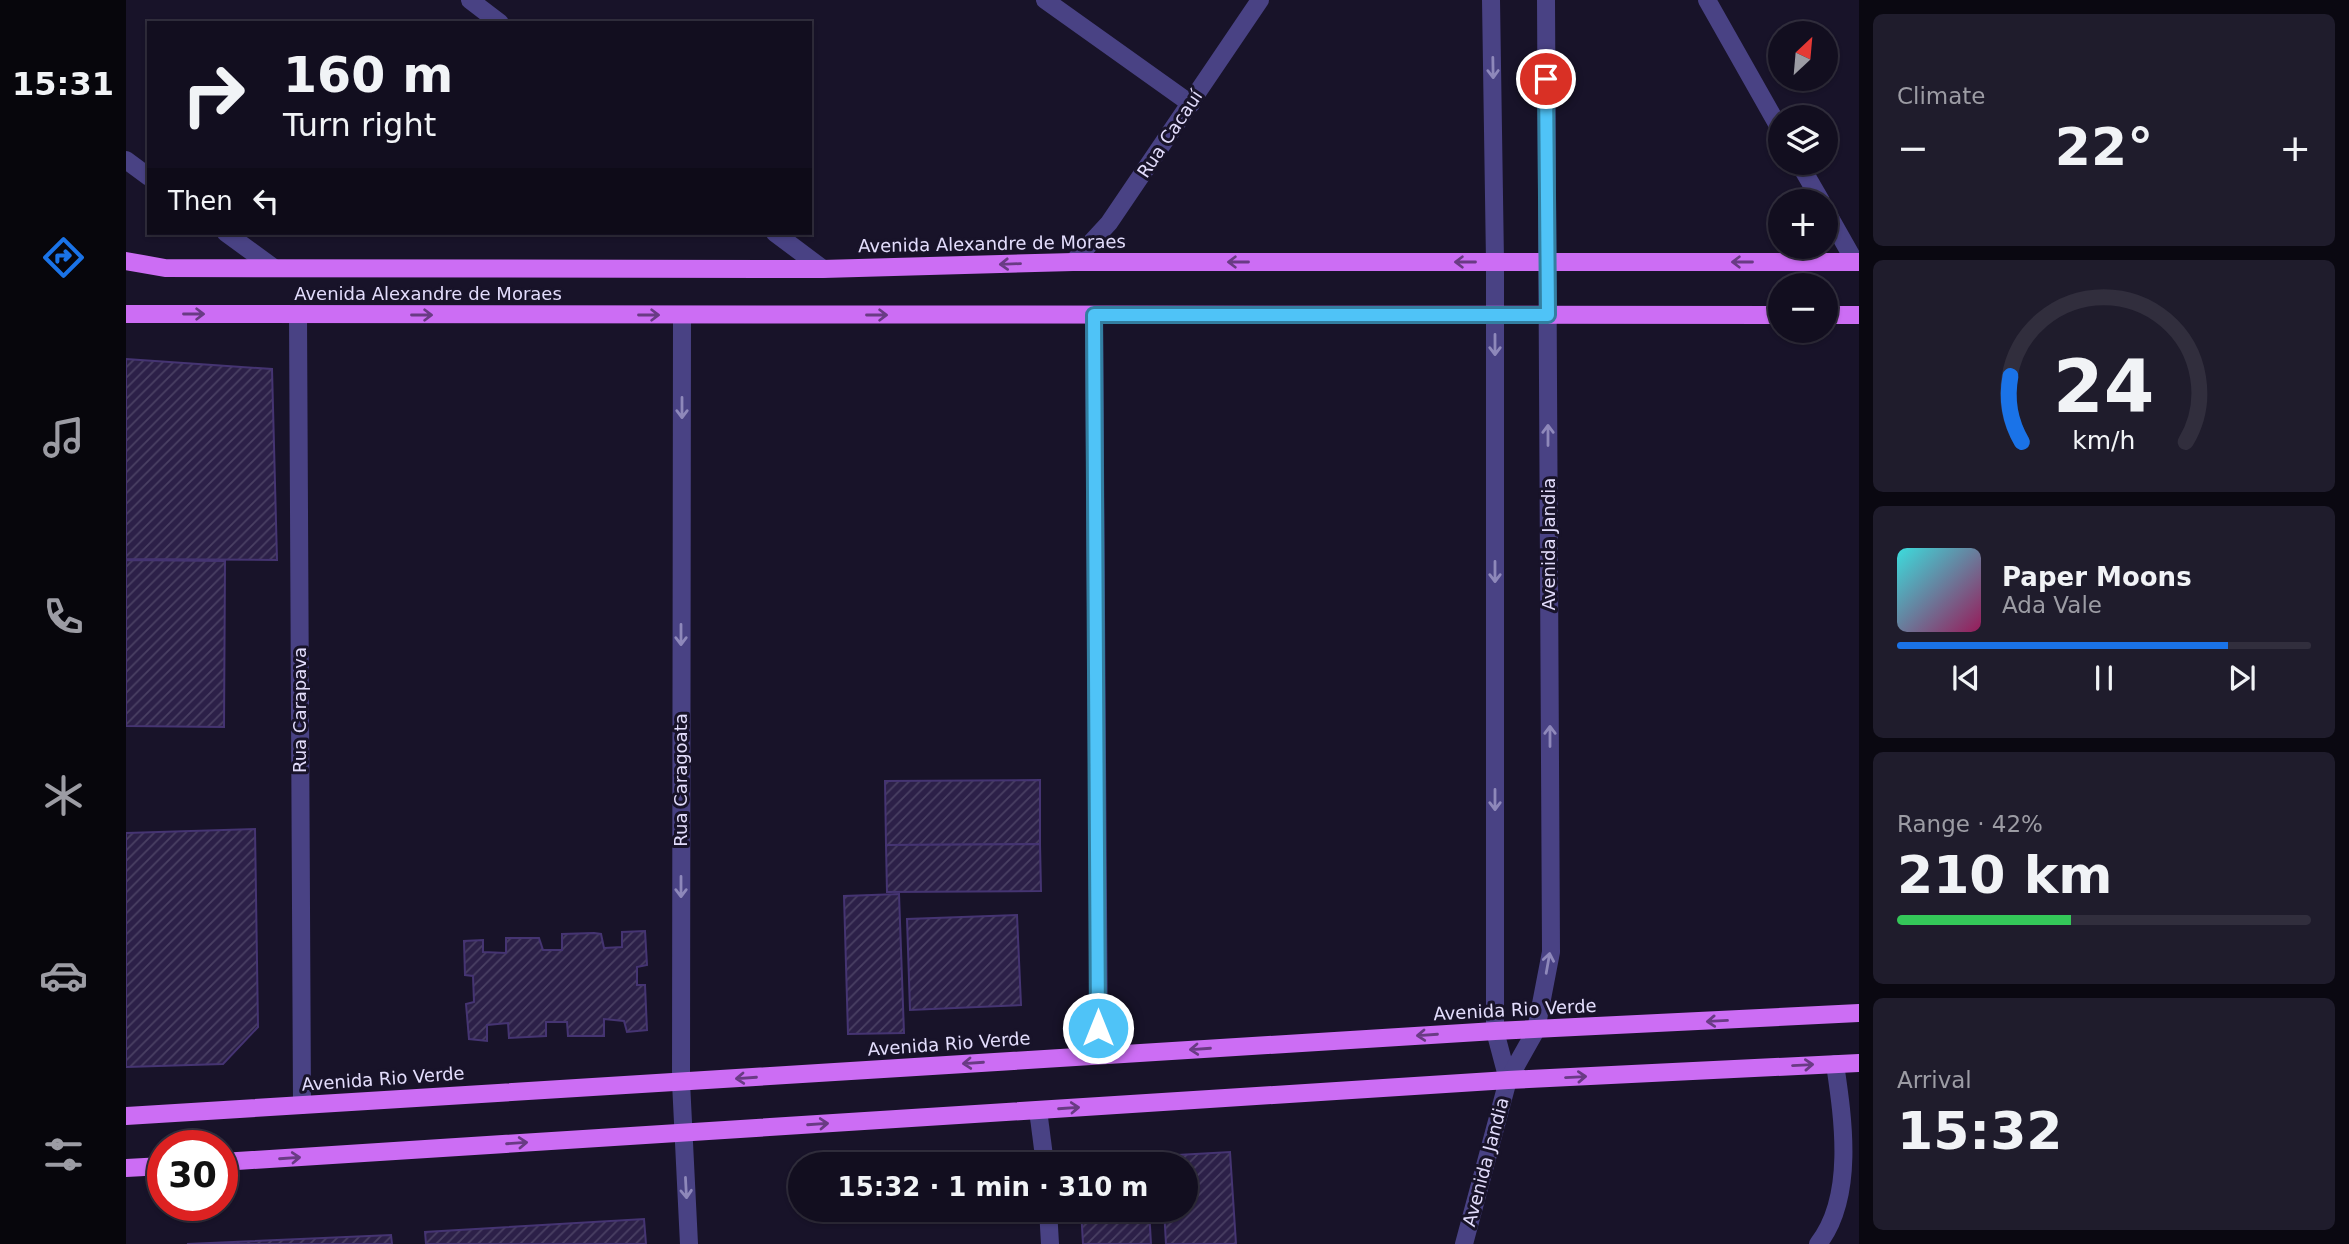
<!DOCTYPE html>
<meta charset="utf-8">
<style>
body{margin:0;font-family:"DejaVu Sans",sans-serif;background:#1f1c2c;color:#f1f3f6;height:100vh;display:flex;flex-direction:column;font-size:26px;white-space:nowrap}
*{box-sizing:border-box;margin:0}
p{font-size:23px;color:#9c9ca4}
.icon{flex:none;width:38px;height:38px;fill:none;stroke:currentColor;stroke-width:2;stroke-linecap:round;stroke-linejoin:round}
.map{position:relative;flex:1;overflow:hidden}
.details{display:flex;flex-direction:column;gap:14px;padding:14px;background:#0a0811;width:490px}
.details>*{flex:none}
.hud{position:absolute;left:21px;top:21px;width:665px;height:214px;border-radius:0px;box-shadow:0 2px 5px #0004,0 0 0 2px #312e3d;background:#120e1f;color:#f1f3f6;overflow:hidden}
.needle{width:46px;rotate:26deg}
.controls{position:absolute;left:1642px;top:21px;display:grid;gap:14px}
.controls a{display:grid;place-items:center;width:70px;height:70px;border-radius:50%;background:#120e1f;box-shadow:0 2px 5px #0004,0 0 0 2px #312e3d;font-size:35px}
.speed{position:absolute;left:21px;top:1130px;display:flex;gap:14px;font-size:35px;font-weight:700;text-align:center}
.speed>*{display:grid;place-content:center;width:91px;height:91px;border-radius:50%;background:#120e1f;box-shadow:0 2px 5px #0004,0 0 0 2px #312e3d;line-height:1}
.speed .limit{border:10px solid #d22;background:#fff;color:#111}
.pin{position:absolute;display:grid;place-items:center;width:60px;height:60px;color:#fff;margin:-30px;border:4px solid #fff;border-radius:50%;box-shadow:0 2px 7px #0007}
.me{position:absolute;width:77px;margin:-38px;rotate:0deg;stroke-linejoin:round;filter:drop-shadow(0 0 5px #0008)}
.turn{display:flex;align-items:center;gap:24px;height:147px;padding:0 21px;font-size:32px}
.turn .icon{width:91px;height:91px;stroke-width:2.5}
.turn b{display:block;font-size:49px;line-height:60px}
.then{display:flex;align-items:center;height:66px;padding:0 21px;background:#0003;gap:14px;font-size:26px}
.big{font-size:52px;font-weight:700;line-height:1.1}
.details .card{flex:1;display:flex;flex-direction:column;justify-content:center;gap:10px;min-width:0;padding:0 24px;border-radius:10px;background:#1f1c2c}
.details .dial{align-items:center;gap:0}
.dial svg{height:182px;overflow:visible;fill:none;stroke:#312e3d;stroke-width:7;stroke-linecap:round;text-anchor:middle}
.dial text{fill:#f1f3f6;stroke:none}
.song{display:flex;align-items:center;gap:21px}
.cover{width:84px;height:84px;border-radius:10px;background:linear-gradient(135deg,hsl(180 70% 55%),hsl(330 70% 35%))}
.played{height:7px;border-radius:4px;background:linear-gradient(90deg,#1a73e8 80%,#312e3d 80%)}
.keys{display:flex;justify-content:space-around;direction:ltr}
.heat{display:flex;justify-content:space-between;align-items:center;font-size:38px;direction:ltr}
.charge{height:10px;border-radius:5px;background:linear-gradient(90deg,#34c759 42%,#312e3d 0)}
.trip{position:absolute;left:662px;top:1152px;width:410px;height:70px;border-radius:35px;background:#120e1f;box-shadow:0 2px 5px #0004,0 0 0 2px #312e3d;font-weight:700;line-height:70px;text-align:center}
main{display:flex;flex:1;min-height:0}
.dock{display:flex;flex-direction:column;width:126px;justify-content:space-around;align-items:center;background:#07060c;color:#9c9ca4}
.dock .icon{width:49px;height:49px}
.dock .selected{color:#1a73e8}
.dock b{font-size:32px;color:#f1f3f6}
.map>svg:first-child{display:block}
.building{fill:url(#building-hatch);stroke:#453472;stroke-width:2}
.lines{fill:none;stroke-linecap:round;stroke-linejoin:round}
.minor{stroke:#494284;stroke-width:18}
.major{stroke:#cc6df4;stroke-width:18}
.oneway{stroke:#8e88ba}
.oneway2{stroke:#693b84}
.route-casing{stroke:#337fa1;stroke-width:18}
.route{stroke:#4fc3f7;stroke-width:12}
.labels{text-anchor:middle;stroke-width:6;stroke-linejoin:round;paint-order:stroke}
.street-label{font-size:18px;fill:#e3ddfc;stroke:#181329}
</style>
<main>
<nav class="dock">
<b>15:31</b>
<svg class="icon selected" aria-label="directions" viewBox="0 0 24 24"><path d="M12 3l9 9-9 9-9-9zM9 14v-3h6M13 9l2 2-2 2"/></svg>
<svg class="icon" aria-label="music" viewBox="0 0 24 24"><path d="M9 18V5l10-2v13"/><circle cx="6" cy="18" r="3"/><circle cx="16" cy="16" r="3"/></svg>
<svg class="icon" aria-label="phone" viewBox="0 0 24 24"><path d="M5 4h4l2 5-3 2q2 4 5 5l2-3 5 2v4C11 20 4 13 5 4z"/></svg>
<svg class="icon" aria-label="climate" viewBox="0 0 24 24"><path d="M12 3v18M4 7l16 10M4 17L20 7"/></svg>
<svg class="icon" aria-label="car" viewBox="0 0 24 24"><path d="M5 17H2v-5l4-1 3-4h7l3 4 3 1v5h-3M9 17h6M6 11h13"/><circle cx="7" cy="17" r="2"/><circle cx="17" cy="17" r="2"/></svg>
<svg class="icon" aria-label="filters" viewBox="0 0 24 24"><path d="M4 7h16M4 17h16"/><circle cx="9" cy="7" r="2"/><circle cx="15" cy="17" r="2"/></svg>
</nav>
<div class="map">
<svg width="1733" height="1244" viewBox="0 0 1733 1244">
<defs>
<pattern id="building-hatch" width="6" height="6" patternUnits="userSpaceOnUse" patternTransform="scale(1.75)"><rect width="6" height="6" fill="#2c2048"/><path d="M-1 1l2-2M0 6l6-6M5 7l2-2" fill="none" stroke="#4a4063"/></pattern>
</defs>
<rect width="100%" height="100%" fill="#181329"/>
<!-- building -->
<g class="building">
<polygon points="0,359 146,369 151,560 0,559"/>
<polygon points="0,560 99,561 98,727 0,726"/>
<polygon points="914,780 914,844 760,845 759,781"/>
<polygon points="129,829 132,1027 97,1064 0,1067 0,833"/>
<polygon points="914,844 915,891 761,892 760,845"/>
<polygon points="773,894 778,1033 722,1034 718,896"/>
<polygon points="891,915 895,1005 784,1010 781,919"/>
<polygon points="519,931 521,965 511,967 511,985 519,985 521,1030 501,1032 498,1021 478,1019 478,1036 442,1036 441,1022 420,1022 420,1036 383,1038 382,1023 361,1025 361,1041 343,1039 340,1004 348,1002 347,976 339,975 338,941 357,940 357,952 380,953 380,938 413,938 417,950 436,950 436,934 468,933 475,934 478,948 496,947 496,932"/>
<polygon points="1104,1152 1110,1244 1040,1244 1038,1209 1059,1209 1059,1164 1035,1164 1034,1156"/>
<polygon points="1019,1157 1020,1164 952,1164 951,1162"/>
<polygon points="955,1209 1023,1209 1025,1244 957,1244"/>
<polygon points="518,1219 520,1244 300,1244 299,1232"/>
<polygon points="265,1235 266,1244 61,1244"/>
</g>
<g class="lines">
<!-- minor -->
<g class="minor">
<polyline points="344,0 374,23"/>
<polyline points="919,0 1065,104"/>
<polyline points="1365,0 1369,262 1369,1031 1382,1080"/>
<polyline points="1581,0 1654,129"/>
<polyline points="0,160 23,177"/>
<polyline points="1673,163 1695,201"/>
<polyline points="1699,209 1729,262"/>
<polyline points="100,233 148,268"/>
<polyline points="649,233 697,269"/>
<polyline points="947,262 983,223 1134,0"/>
<polyline points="172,314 176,1105"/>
<polyline points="556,315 555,1082 563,1244"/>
<polyline points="968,315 973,1055"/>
<polyline points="912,1110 919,1164"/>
<polyline points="922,1209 924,1244"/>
<polyline points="1338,1244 1382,1080 1410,1030 1425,952 1420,0"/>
<path d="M1692,1244C1729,1197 1717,1118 1709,1064"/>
</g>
<!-- major -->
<g class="major">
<polyline points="0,261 39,268 697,269 947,262 1733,262"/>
<polyline points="0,314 1654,315"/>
<polyline points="1699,315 1733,315"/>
<polyline points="0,1116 1369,1031 1733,1013"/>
<polyline points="96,1162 1382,1080 1733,1063"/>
<polyline points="0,1168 37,1166"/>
</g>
</g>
<!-- one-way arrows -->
<defs><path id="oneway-shaft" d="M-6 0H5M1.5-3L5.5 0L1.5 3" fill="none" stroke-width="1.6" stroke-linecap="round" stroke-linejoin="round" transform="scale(1.75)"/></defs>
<g class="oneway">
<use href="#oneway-shaft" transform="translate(1367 68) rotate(89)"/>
<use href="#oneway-shaft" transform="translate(1369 345) rotate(90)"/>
<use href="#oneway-shaft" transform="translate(556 408) rotate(90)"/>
<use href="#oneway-shaft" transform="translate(1422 435) rotate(-90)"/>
<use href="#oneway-shaft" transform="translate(1369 572) rotate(90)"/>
<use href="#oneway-shaft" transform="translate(555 635) rotate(90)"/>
<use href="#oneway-shaft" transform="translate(1424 736) rotate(-90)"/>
<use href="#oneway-shaft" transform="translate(1369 800) rotate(90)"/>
<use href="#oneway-shaft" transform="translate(555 887) rotate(90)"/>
<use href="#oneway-shaft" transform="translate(1422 963) rotate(-80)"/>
<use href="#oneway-shaft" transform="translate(560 1188) rotate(87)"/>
</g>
<g class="oneway2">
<use href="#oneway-shaft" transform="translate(1112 262) rotate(180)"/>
<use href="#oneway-shaft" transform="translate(1339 262) rotate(180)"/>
<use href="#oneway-shaft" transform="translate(1616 262) rotate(-180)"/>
<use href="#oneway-shaft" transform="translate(884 264) rotate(178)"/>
<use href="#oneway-shaft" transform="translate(68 314)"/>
<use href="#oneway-shaft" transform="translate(296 315)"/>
<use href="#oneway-shaft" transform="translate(523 315)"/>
<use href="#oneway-shaft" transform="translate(751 315)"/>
<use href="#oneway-shaft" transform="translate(1591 1021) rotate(177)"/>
<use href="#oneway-shaft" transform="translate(1301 1035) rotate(176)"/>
<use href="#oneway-shaft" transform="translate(1074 1049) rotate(176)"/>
<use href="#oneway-shaft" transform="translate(847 1063) rotate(176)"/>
<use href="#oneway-shaft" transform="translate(1677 1065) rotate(-3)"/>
<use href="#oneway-shaft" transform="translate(1450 1077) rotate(-3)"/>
<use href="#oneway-shaft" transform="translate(620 1078) rotate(176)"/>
<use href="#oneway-shaft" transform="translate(943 1108) rotate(-4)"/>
<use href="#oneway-shaft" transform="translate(692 1124) rotate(-4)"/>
<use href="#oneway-shaft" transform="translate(391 1143) rotate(-4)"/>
<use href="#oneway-shaft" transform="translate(164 1158) rotate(-4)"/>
</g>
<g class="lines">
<defs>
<polyline id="route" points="972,1028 968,315 1422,315 1420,79"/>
</defs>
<!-- route casing -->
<use href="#route" class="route-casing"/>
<!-- route -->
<use href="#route" class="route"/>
</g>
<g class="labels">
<!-- street labels -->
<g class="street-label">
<text transform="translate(1044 134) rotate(-56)" y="6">Rua Cacauí</text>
<text transform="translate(866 244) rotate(-1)" y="6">Avenida Alexandre de Moraes</text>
<text x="302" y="300">Avenida Alexandre de Moraes</text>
<text transform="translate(1423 544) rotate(-90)" y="6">Avenida Jandia</text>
<text transform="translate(174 710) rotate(-90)" y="6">Rua Carapava</text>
<text transform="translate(555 780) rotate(-90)" y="6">Rua Caragoata</text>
<text transform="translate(1389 1010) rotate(-3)" y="6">Avenida Rio Verde</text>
<text transform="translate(823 1044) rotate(-4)" y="6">Avenida Rio Verde</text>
<text transform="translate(257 1079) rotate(-4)" y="6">Avenida Rio Verde</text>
<text transform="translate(1360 1162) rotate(-75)" y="6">Avenida Jandia</text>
</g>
</g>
</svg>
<div class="controls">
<a><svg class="needle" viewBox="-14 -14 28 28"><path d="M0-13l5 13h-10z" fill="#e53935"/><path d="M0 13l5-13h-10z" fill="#9c9ca4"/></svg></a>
<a><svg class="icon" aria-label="layers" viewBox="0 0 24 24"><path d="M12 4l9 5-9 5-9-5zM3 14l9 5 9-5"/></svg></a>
<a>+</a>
<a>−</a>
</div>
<div class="speed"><div class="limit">30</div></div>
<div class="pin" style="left:1420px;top:79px;background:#d93025"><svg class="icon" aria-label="arrive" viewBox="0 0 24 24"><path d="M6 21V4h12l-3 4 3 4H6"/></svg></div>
<svg class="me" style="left:972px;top:1028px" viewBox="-20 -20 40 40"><circle r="17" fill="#4fc3f7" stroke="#fff" stroke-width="3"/><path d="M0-11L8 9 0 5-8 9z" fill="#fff"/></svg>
<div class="trip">15:32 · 1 min · 310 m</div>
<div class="hud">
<div class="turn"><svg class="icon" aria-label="right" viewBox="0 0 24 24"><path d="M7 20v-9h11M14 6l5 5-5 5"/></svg><div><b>160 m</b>Turn right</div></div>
<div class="then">Then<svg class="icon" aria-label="left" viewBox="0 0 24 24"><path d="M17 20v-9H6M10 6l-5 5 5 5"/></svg></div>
</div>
</div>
<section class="details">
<div class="card"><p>Climate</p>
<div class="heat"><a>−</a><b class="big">22°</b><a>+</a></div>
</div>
<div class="card dial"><svg viewBox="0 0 100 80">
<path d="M14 69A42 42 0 1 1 86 69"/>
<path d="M14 69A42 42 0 0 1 9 40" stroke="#1a73e8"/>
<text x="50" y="56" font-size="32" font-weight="700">24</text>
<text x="50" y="72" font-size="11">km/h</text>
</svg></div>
<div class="card">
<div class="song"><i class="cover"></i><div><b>Paper Moons</b><p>Ada Vale</p></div></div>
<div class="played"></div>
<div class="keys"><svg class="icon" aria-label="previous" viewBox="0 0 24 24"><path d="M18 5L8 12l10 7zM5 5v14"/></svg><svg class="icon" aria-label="pause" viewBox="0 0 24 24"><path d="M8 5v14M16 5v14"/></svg><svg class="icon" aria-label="next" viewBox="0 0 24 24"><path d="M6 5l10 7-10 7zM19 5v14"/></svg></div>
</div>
<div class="card"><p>Range · 42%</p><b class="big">210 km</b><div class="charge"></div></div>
<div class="card"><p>Arrival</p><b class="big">15:32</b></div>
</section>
</main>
